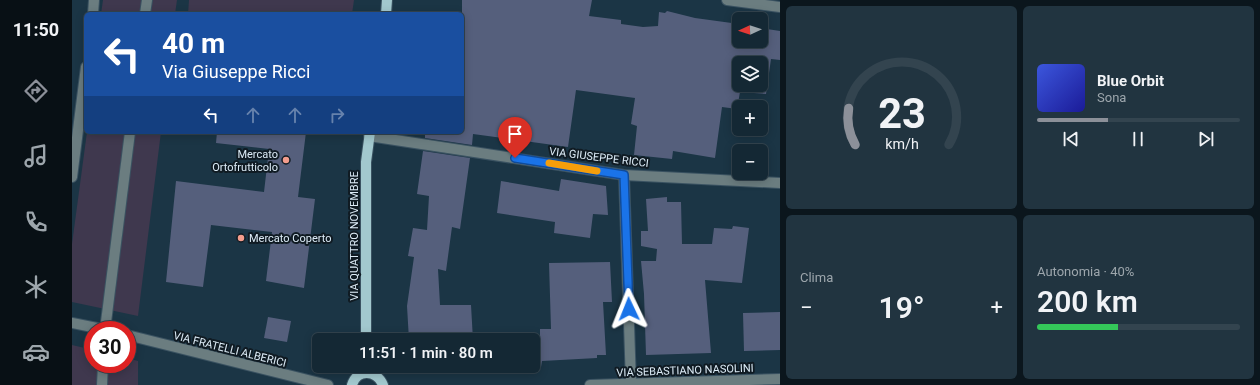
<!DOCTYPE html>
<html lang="it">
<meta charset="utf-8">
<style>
body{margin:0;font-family:Roboto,sans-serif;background:#213440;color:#f1f3f6;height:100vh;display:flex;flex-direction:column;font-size:15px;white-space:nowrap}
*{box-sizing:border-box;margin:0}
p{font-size:13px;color:#9da6ac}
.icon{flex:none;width:22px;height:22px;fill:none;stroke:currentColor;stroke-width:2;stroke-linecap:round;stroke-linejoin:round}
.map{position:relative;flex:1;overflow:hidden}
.panel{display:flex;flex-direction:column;gap:6px;padding:6px;background:#0b161d;width:480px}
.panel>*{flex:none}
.guide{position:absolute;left:12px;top:12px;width:380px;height:122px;border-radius:6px;box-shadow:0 2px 10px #0003,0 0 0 1px #33444f;background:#1a4fa0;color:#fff;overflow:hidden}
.needle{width:26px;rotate:267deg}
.fabs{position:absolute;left:660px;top:12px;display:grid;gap:8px}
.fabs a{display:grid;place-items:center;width:36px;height:36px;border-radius:6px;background:#142834;box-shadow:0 2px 10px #0003,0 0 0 1px #33444f;font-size:20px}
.speed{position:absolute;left:12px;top:321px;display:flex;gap:8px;font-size:20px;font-weight:700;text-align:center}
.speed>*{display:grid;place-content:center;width:52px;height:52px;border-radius:50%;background:#142834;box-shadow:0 2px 10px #0003,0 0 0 1px #33444f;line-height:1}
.speed .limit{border:6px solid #d22;background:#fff;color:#111}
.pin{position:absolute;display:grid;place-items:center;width:34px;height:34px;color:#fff;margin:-41px -17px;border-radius:50% 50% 50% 0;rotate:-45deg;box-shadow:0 0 4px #0007}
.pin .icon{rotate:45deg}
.me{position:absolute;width:44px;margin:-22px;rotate:358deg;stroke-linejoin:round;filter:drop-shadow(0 0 3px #0008)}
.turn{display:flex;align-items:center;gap:14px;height:84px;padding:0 12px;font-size:18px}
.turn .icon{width:52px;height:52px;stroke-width:2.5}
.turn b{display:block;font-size:28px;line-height:34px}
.lanes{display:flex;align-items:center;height:38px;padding:0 12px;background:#0003;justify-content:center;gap:20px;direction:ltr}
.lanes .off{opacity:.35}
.big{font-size:30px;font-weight:600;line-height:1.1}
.panel .widget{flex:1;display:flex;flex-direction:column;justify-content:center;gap:6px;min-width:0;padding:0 14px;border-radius:6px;background:#213440}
.panel .dial{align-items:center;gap:0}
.dial svg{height:104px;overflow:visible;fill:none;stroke:#33444f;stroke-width:7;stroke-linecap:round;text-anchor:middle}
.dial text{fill:#f1f3f6;stroke:none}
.song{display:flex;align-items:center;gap:12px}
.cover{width:48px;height:48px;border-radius:6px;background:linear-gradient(135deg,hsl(230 70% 55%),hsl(240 70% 35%))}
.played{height:4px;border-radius:2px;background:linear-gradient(90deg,#8c9099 35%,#33444f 35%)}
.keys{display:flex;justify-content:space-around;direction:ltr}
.heat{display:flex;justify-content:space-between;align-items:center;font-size:22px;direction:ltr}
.charge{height:6px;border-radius:3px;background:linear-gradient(90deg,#34c759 40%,#33444f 0)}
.panel .tiles{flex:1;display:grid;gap:6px;grid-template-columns:repeat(2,1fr)}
.trip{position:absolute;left:240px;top:333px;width:228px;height:40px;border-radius:6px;background:#142834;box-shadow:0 2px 10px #0003,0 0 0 1px #33444f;font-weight:600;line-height:40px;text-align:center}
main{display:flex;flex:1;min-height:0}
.menu{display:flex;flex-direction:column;width:72px;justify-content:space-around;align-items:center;background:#081015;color:#9da6ac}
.menu .icon{width:28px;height:28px}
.menu .selected{color:#8c9099}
.menu b{font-size:18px;color:#f1f3f6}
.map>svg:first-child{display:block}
.green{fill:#3f384e}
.building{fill:#555f7c;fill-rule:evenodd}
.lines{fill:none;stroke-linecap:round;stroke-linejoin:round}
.minor-casing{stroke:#3a5261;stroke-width:12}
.major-casing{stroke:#3a5261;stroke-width:12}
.minor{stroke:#6b7d80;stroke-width:10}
.major{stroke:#a2c8ce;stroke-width:10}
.route-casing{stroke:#114b97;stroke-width:10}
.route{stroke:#1a73e8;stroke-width:7}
.slow{stroke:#f59e0b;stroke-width:7}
.poi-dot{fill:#f49d8d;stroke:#101b23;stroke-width:1.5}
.labels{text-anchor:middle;stroke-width:4;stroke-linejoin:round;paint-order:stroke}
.poi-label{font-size:11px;fill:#dcebf6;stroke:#101b23;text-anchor:end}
.street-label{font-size:11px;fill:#dcebf6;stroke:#101b23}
</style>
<main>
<nav class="menu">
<b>11:50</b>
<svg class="icon selected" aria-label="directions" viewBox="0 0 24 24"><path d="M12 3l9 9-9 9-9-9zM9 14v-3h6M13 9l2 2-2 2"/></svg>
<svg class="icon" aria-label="music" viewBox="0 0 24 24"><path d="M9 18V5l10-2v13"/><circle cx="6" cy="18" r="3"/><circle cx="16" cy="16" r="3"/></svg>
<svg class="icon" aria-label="phone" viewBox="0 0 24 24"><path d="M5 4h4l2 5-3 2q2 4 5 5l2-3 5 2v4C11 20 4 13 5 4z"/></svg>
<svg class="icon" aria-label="climate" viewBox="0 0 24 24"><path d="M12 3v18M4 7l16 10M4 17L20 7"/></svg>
<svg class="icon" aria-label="car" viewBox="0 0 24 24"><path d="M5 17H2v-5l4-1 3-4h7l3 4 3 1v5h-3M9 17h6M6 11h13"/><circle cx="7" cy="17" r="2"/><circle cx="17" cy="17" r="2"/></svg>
</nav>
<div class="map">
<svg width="708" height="385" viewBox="0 0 708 385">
<rect width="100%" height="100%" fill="#1b3545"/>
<!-- green -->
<g class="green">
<polygon points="31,0 105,0 103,14 29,14"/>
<polygon points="117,0 282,0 280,14 116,14"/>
<polygon points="15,132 89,132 66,316 0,302 0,244"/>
<polygon points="0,345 21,350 21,364 55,364 55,358 66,361 66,385 0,385"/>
</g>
<!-- building -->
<g class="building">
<path d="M390,0H520L517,16L549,20V24L571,27L586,26L587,12L593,13L595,11L623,18L667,24V41H689V28L708,31V60L699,59L694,94L668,92L665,109L650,107L643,158L601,151L600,159L562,155L565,126L559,124L563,98L504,90L496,147L401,134L400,145L353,138V132H390ZM667,63H689V85H667Z"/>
<polygon points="145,132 234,132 226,197 243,199 232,288 194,281 200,232 139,225 131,287 94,282 104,181 192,192 197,149 144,143"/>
<polygon points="351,151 398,158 388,229 380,227 374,271 366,269 368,305 399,305 401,340 337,340 335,306 342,257 336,256 341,228 355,230 357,196 345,194"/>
<polygon points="489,179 534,186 536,215 521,214 518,238 482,233 483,222 425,213 429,181 487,191"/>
<polygon points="595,197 595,202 609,202 610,244 640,244 642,228 660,229 661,226 677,228 670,283 633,280 639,353 574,355 572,294 569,261 584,261 585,249 569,246 569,231 576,231 574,199"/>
<polygon points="538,262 540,302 531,302 534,355 525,355 525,358 470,361 469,367 380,371 380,366 461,366 461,340 403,340 468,337 468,329 479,329 477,263"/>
<polygon points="708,312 708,350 672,351 671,313"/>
<polygon points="196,317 219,321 215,342 192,338"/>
</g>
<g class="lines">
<defs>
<g id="minor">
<polyline points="655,0 708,7"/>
<polyline points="21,14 22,0"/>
<polyline points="73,14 75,0"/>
<polyline points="297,136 552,175 708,183"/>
<polyline points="552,175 559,384"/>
<polyline points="0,177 14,67"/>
<polyline points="0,323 35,330"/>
<polyline points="33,330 58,132"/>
<polyline points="55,335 256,385"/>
<polyline points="30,385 31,364"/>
<polyline points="518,385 708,379"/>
</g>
<g id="major">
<polyline points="314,14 315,0"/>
<polyline points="294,340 294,162 298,132"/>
<path d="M280,385C285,368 305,370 311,385"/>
</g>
</defs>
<!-- minor casing -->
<use href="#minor" class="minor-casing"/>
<!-- major casing -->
<use href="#major" class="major-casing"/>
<!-- minor -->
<use href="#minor" class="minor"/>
<!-- major -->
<use href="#major" class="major"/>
</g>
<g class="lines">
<defs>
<polyline id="route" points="443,158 552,175 557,309"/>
</defs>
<!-- route casing -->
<use href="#route" class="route-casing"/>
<!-- route -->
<use href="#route" class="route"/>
<!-- slow -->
<polyline class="slow" points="477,163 525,171"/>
</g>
<!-- markers -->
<g class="poi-dot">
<circle cx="214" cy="160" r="4"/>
<circle cx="169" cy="238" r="4"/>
</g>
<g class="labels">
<!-- poi labels -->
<g class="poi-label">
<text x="206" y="158">Mercato<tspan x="206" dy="13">Ortofrutticolo</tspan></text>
<text x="177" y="242" text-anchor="start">Mercato Coperto</text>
</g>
<!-- street labels -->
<g class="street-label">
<text transform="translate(527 157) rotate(7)" y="4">VIA GIUSEPPE RICCI</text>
<text transform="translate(282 236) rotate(-90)" y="4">VIA QUATTRO NOVEMBRE</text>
<text transform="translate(158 349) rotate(14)" y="4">VIA FRATELLI ALBERICI</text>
<text transform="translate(613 370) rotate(-2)" y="4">VIA SEBASTIANO NASOLINI</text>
</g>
</g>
</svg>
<div class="fabs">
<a><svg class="needle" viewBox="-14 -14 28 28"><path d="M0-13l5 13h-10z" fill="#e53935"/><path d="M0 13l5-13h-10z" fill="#9da6ac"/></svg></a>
<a><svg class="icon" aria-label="layers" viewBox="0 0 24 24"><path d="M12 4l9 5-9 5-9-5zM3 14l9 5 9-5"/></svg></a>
<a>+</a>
<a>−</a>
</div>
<div class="speed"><div class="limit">30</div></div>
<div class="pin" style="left:443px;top:158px;background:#d93025"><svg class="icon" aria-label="arrive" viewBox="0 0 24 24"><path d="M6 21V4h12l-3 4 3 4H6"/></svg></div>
<svg class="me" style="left:557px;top:309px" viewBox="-20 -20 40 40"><path d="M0-17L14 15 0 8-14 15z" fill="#1a73e8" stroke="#fff" stroke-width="4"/></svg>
<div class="trip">11:51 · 1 min · 80 m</div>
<div class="guide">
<div class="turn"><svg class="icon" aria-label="left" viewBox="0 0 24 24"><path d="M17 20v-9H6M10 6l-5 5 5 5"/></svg><div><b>40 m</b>Via Giuseppe Ricci</div></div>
<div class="lanes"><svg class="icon" aria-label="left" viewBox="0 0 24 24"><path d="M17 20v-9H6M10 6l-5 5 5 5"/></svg><svg class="icon off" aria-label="ahead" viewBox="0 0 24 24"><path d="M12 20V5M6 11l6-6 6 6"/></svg><svg class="icon off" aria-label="ahead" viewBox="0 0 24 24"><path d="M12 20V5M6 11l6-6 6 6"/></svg><svg class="icon off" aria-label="right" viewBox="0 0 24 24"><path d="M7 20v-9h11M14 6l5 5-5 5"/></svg></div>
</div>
</div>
<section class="panel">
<div class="tiles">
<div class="widget dial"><svg viewBox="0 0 100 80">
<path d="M14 69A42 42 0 1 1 86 69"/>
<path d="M14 69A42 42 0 0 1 9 41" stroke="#8c9099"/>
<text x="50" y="56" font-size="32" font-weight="700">23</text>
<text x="50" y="72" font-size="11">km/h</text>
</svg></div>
<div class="widget">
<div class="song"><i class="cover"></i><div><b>Blue Orbit</b><p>Sona</p></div></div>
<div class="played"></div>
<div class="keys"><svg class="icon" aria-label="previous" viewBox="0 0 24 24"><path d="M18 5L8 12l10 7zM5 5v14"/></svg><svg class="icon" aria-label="pause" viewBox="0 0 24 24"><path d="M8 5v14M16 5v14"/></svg><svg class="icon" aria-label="next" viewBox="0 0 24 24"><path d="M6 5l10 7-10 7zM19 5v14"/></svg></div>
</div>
<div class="widget"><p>Clima</p>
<div class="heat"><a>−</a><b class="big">19°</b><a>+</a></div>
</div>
<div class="widget"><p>Autonomia · 40%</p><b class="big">200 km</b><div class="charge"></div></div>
</div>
</section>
</main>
